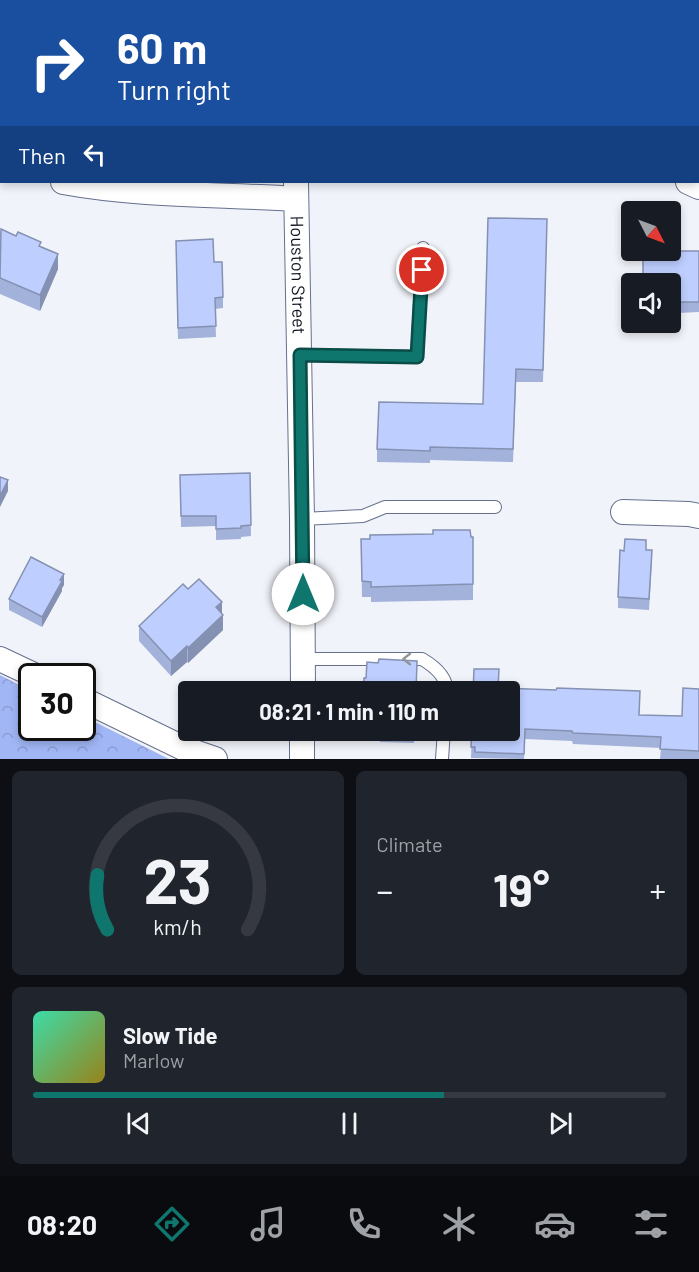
<!DOCTYPE html>
<meta charset="utf-8">
<style>
body{margin:0;font-family:Barlow,sans-serif;background:#20242c;color:#f1f3f6;height:100vh;display:flex;flex-direction:column;font-size:22px;white-space:nowrap}
*{box-sizing:border-box;margin:0}
p{font-size:20px;color:#9ea1a6}
.icon{flex:none;width:33px;height:33px;fill:none;stroke:currentColor;stroke-width:2;stroke-linecap:round;stroke-linejoin:round}
.map{position:relative;height:759px;overflow:hidden}
.sheet{display:flex;flex-direction:column;gap:12px;padding:12px;background:#0d0f14;flex:1}
.sheet>*{flex:none}
.top-card{position:absolute;left:0px;top:0px;width:699px;height:183px;box-shadow:0 3px 9px #0003;background:#1a4fa0;color:#fff;overflow:hidden}
.needle{width:39px;rotate:132deg}
.buttons{position:absolute;left:621px;top:201px;display:grid;gap:12px}
.buttons a{display:grid;place-items:center;width:60px;height:60px;border-radius:6px;background:#171b24;box-shadow:0 3px 9px #0003;font-size:30px}
.speed{position:absolute;left:18px;top:663px;display:flex;gap:12px;font-size:30px;font-weight:700;text-align:center}
.speed>*{display:grid;place-content:center;width:78px;height:78px;border-radius:50%;background:#171b24;box-shadow:0 3px 9px #0003;line-height:1}
.speed .limit{border:3px solid #111;border-radius:9px;background:#fff;color:#111}
.pin{position:absolute;display:grid;place-items:center;width:51px;height:51px;color:#fff;margin:-26px;border:3px solid #fff;border-radius:50%;box-shadow:0 2px 6px #0007}
.me{position:absolute;width:66px;margin:-33px;rotate:0deg;stroke-linejoin:round;filter:drop-shadow(0 0 4px #0008)}
.turn{display:flex;align-items:center;gap:21px;height:126px;padding:0 18px;font-size:27px}
.turn .icon{width:78px;height:78px;stroke-width:2.5}
.turn b{display:block;font-size:42px;line-height:51px}
.then{display:flex;align-items:center;height:57px;padding:0 18px;background:#0003;gap:12px;font-size:22px}
.big{font-size:45px;font-weight:700;line-height:1.1}
.sheet .widget{flex:1;display:flex;flex-direction:column;justify-content:center;gap:9px;min-width:0;padding:0 21px;border-radius:9px;background:#20242c}
.sheet .dial{align-items:center;gap:0}
.dial svg{height:156px;overflow:visible;fill:none;stroke:#363941;stroke-width:7;stroke-linecap:round;text-anchor:middle}
.dial text{fill:#f1f3f6;stroke:none}
.song{display:flex;align-items:center;gap:18px}
.cover{width:72px;height:72px;border-radius:9px;background:linear-gradient(135deg,hsl(160 70% 55%),hsl(50 70% 35%))}
.played{height:6px;border-radius:3px;background:linear-gradient(90deg,#0f766e 65%,#363941 65%)}
.keys{display:flex;justify-content:space-around;direction:ltr}
.heat{display:flex;justify-content:space-between;align-items:center;font-size:33px;direction:ltr}
.sheet .tiles{flex:1;display:grid;gap:12px;grid-template-columns:1fr 1fr}
.widget:last-child{grid-column:span 2}
.trip{position:absolute;left:178px;top:681px;width:342px;height:60px;border-radius:6px;background:#171b24;box-shadow:0 3px 9px #0003;font-weight:700;line-height:60px;text-align:center}
.menu{display:flex;height:96px;justify-content:space-around;align-items:center;background:#090b0e;color:#9ea1a6}
.menu .icon{width:42px;height:42px}
.menu .selected{color:#0f766e}
.menu b{font-size:27px;color:#f1f3f6}
.map>svg:first-child{display:block}
.forest{fill:url(#forest-crowns)}
.lines{fill:none;stroke-linecap:round;stroke-linejoin:round}
.service-casing{stroke:#65708d;stroke-width:14}
.minor-casing{stroke:#65708d;stroke-width:26}
.service{stroke:#fff;stroke-width:12}
.minor{stroke:#fff;stroke-width:24}
.wall{fill:#a3b2db}
.shaded-wall{fill:#8591b2}
.building{fill:#becfff;stroke:#8591b2;stroke-width:1.5}
.oneway{stroke:#93959a}
.route-casing{stroke:#0a4d48;stroke-width:15}
.route{stroke:#0f766e;stroke-width:10}
.labels{text-anchor:middle;stroke-width:4.5;stroke-linejoin:round;paint-order:stroke}
.street-label{font-size:18px;fill:#10141f;stroke:#fff}
</style>
<div class="map">
<svg width="699" height="759" viewBox="0 0 699 759">
<defs>
<pattern id="forest-crowns" width="20" height="18" patternUnits="userSpaceOnUse" patternTransform="scale(1.5)"><rect width="20" height="18" fill="#a1b6f5"/><path d="M2 6a3 3 0 1 1 6 0M12 15a3 3 0 1 1 6 0" fill="none" stroke="#8a9cd2"/></pattern>
</defs>
<rect width="100%" height="100%" fill="#f1f3fa"/>
<!-- forest -->
<polygon class="forest" points="0,675 31,691 32,728 82,728 83,716 169,759 0,759"/>
<g class="lines">
<defs>
<g id="service">
<polyline points="373,2 373,0"/>
<polyline points="0,8 2,4"/>
<polyline points="299,355 417,357 423,248"/>
<polyline points="302,519 363,516 385,507 495,507"/>
<path d="M304,659H422C434,666 447,676 447,692"/>
<polyline points="442,759 444,730"/>
</g>
<g id="minor">
<polyline points="294,0 294,2"/>
<polyline points="0,157 2,157"/>
<path d="M63,182C139,196 219,194 296,199"/>
<path id="s1" d="M296,182L302,519L303,692"/>
<polyline points="688,182 699,187"/>
<polyline points="623,512 689,514 699,516"/>
<polyline points="0,659 36,676"/>
<polyline points="82,699 183,748 215,759"/>
<polyline points="302,759 302,730"/>
</g>
</defs>
<!-- service casing -->
<use href="#service" class="service-casing"/>
<!-- minor casing -->
<use href="#minor" class="minor-casing"/>
<!-- service -->
<use href="#service" class="service"/>
<!-- minor -->
<use href="#minor" class="minor"/>
</g>
<!-- wall -->
<g class="wall">
<polygon points="547,219 543,382 516,382 513,462 430,460 430,463 377,462 377,449 483,404"/>
<polygon points="0,231 41,247 58,269 40,311 0,294"/>
<polygon points="699,251 699,312 678,313 677,306 670,306 670,284"/>
<polygon points="176,252 223,297 223,308 215,309 216,337 178,339"/>
<polygon points="250,473 251,536 241,537 241,539 216,540 216,526 181,527 180,475"/>
<polygon points="473,537 473,600 371,602 371,597 362,597 361,539"/>
<polygon points="646,550 652,561 649,610 618,608 618,597"/>
<polygon points="64,585 62,588 62,591 42,627 9,610 9,599"/>
<polygon points="188,589 222,613 223,630 188,663 187,662 171,676 139,641 139,626"/>
<polygon points="498,688 639,715 682,716 699,689 699,759 660,759 661,748 573,744 572,741 525,739 524,759 471,758 472,730"/>
<polygon points="362,730 414,730 414,743 380,742 380,733 362,732"/>
</g>
<!-- shaded-wall -->
<g class="shaded-wall">
<polygon points="58,254 58,269 40,311 40,295"/>
<polygon points="8,480 8,491 0,507 0,496"/>
<polygon points="64,574 64,585 62,588 62,591 42,627 42,617"/>
<polygon points="222,602 222,616 223,615 223,630 188,663 188,648 216,607"/>
<polygon points="187,646 187,662 171,676 171,661"/>
</g>
<!-- building -->
<g class="building">
<rect x="79" y="0" width="61" height="2"/>
<rect x="440" y="0" width="51" height="2"/>
<polygon points="488,218 547,219 543,370 516,369 513,449 430,447 430,451 377,449 379,402 483,404"/>
<polygon points="1,229 16,236 18,232 41,242 39,246 58,254 40,295 0,278"/>
<polygon points="213,239 214,262 222,262 223,297 215,298 216,326 178,328 176,241"/>
<polygon points="643,251 699,251 699,302 678,302 677,295 670,295 670,284 643,284"/>
<polygon points="250,473 251,525 241,526 241,528 216,529 216,516 181,516 180,475"/>
<polygon points="0,477 8,480 0,496"/>
<polygon points="433,530 470,530 471,537 473,537 473,584 371,587 371,582 362,581 361,539 370,539 370,535 433,534"/>
<polygon points="625,539 646,540 646,550 652,550 649,599 618,597 620,550 624,551"/>
<polygon points="31,557 64,574 60,580 62,581 42,617 9,599"/>
<polygon points="199,579 222,602 216,607 223,615 188,648 187,646 171,661 139,626 183,584 188,589"/>
<polygon points="379,659 417,661 416,692 364,692 364,678 366,678 367,662 378,663"/>
<polygon points="474,669 499,669 498,688 556,690 557,688 640,691 639,715 682,716 683,688 699,689 699,751 660,749 661,737 573,733 572,731 525,729 524,754 475,752 475,747 471,747 472,730 510,730 510,692 473,692"/>
<polygon points="380,730 414,730 414,732"/>
</g>
<!-- one-way arrows -->
<defs><path id="oneway-chevron" d="M-2-3.5L2.5 0L-2 3.5" fill="none" stroke-width="1.6" stroke-linecap="round" stroke-linejoin="round" transform="scale(1.5)"/></defs>
<use class="oneway" href="#oneway-chevron" transform="translate(407 659) rotate(180)"/>
<g class="lines">
<defs>
<polyline id="route" points="303,594 300,355 417,357 422,270"/>
</defs>
<!-- route casing -->
<use href="#route" class="route-casing"/>
<!-- route -->
<use href="#route" class="route"/>
</g>
<g class="labels">
<!-- street labels -->
<g class="street-label">
<text dy="6" stroke="none"><textPath href="#s1" startOffset="93">Houston Street</textPath></text>
</g>
</g>
</svg>
<div class="buttons">
<a><svg class="needle" viewBox="-14 -14 28 28"><path d="M0-13l5 13h-10z" fill="#e53935"/><path d="M0 13l5-13h-10z" fill="#9ea1a6"/></svg></a>
<a><svg class="icon" aria-label="sound" viewBox="0 0 24 24"><path d="M4 9h4l5-4v14l-5-4H4zM17 9q2 3 0 6"/></svg></a>
</div>
<div class="speed"><div class="limit">30</div></div>
<div class="pin" style="left:422px;top:270px;background:#d93025"><svg class="icon" aria-label="arrive" viewBox="0 0 24 24"><path d="M6 21V4h12l-3 4 3 4H6"/></svg></div>
<svg class="me" style="left:303px;top:594px" viewBox="-20 -20 40 40"><circle r="19" fill="#fff"/><path d="M0-13L10 11 0 6-10 11z" fill="#0f766e"/></svg>
<div class="trip">08:21 · 1 min · 110 m</div>
<div class="top-card">
<div class="turn"><svg class="icon" aria-label="right" viewBox="0 0 24 24"><path d="M7 20v-9h11M14 6l5 5-5 5"/></svg><div><b>60 m</b>Turn right</div></div>
<div class="then">Then<svg class="icon" aria-label="left" viewBox="0 0 24 24"><path d="M17 20v-9H6M10 6l-5 5 5 5"/></svg></div>
</div>
</div>
<section class="sheet">
<div class="tiles">
<div class="widget dial"><svg viewBox="0 0 100 80">
<path d="M14 69A42 42 0 1 1 86 69"/>
<path d="M14 69A42 42 0 0 1 9 41" stroke="#0f766e"/>
<text x="50" y="56" font-size="32" font-weight="700">23</text>
<text x="50" y="72" font-size="11">km/h</text>
</svg></div>
<div class="widget"><p>Climate</p>
<div class="heat"><a>−</a><b class="big">19°</b><a>+</a></div>
</div>
<div class="widget">
<div class="song"><i class="cover"></i><div><b>Slow Tide</b><p>Marlow</p></div></div>
<div class="played"></div>
<div class="keys"><svg class="icon" aria-label="previous" viewBox="0 0 24 24"><path d="M18 5L8 12l10 7zM5 5v14"/></svg><svg class="icon" aria-label="pause" viewBox="0 0 24 24"><path d="M8 5v14M16 5v14"/></svg><svg class="icon" aria-label="next" viewBox="0 0 24 24"><path d="M6 5l10 7-10 7zM19 5v14"/></svg></div>
</div>
</div>
</section>
<nav class="menu">
<b>08:20</b>
<svg class="icon selected" aria-label="directions" viewBox="0 0 24 24"><path d="M12 3l9 9-9 9-9-9zM9 14v-3h6M13 9l2 2-2 2"/></svg>
<svg class="icon" aria-label="music" viewBox="0 0 24 24"><path d="M9 18V5l10-2v13"/><circle cx="6" cy="18" r="3"/><circle cx="16" cy="16" r="3"/></svg>
<svg class="icon" aria-label="phone" viewBox="0 0 24 24"><path d="M5 4h4l2 5-3 2q2 4 5 5l2-3 5 2v4C11 20 4 13 5 4z"/></svg>
<svg class="icon" aria-label="climate" viewBox="0 0 24 24"><path d="M12 3v18M4 7l16 10M4 17L20 7"/></svg>
<svg class="icon" aria-label="car" viewBox="0 0 24 24"><path d="M5 17H2v-5l4-1 3-4h7l3 4 3 1v5h-3M9 17h6M6 11h13"/><circle cx="7" cy="17" r="2"/><circle cx="17" cy="17" r="2"/></svg>
<svg class="icon" aria-label="filters" viewBox="0 0 24 24"><path d="M4 7h16M4 17h16"/><circle cx="9" cy="7" r="2"/><circle cx="15" cy="17" r="2"/></svg>
</nav>
